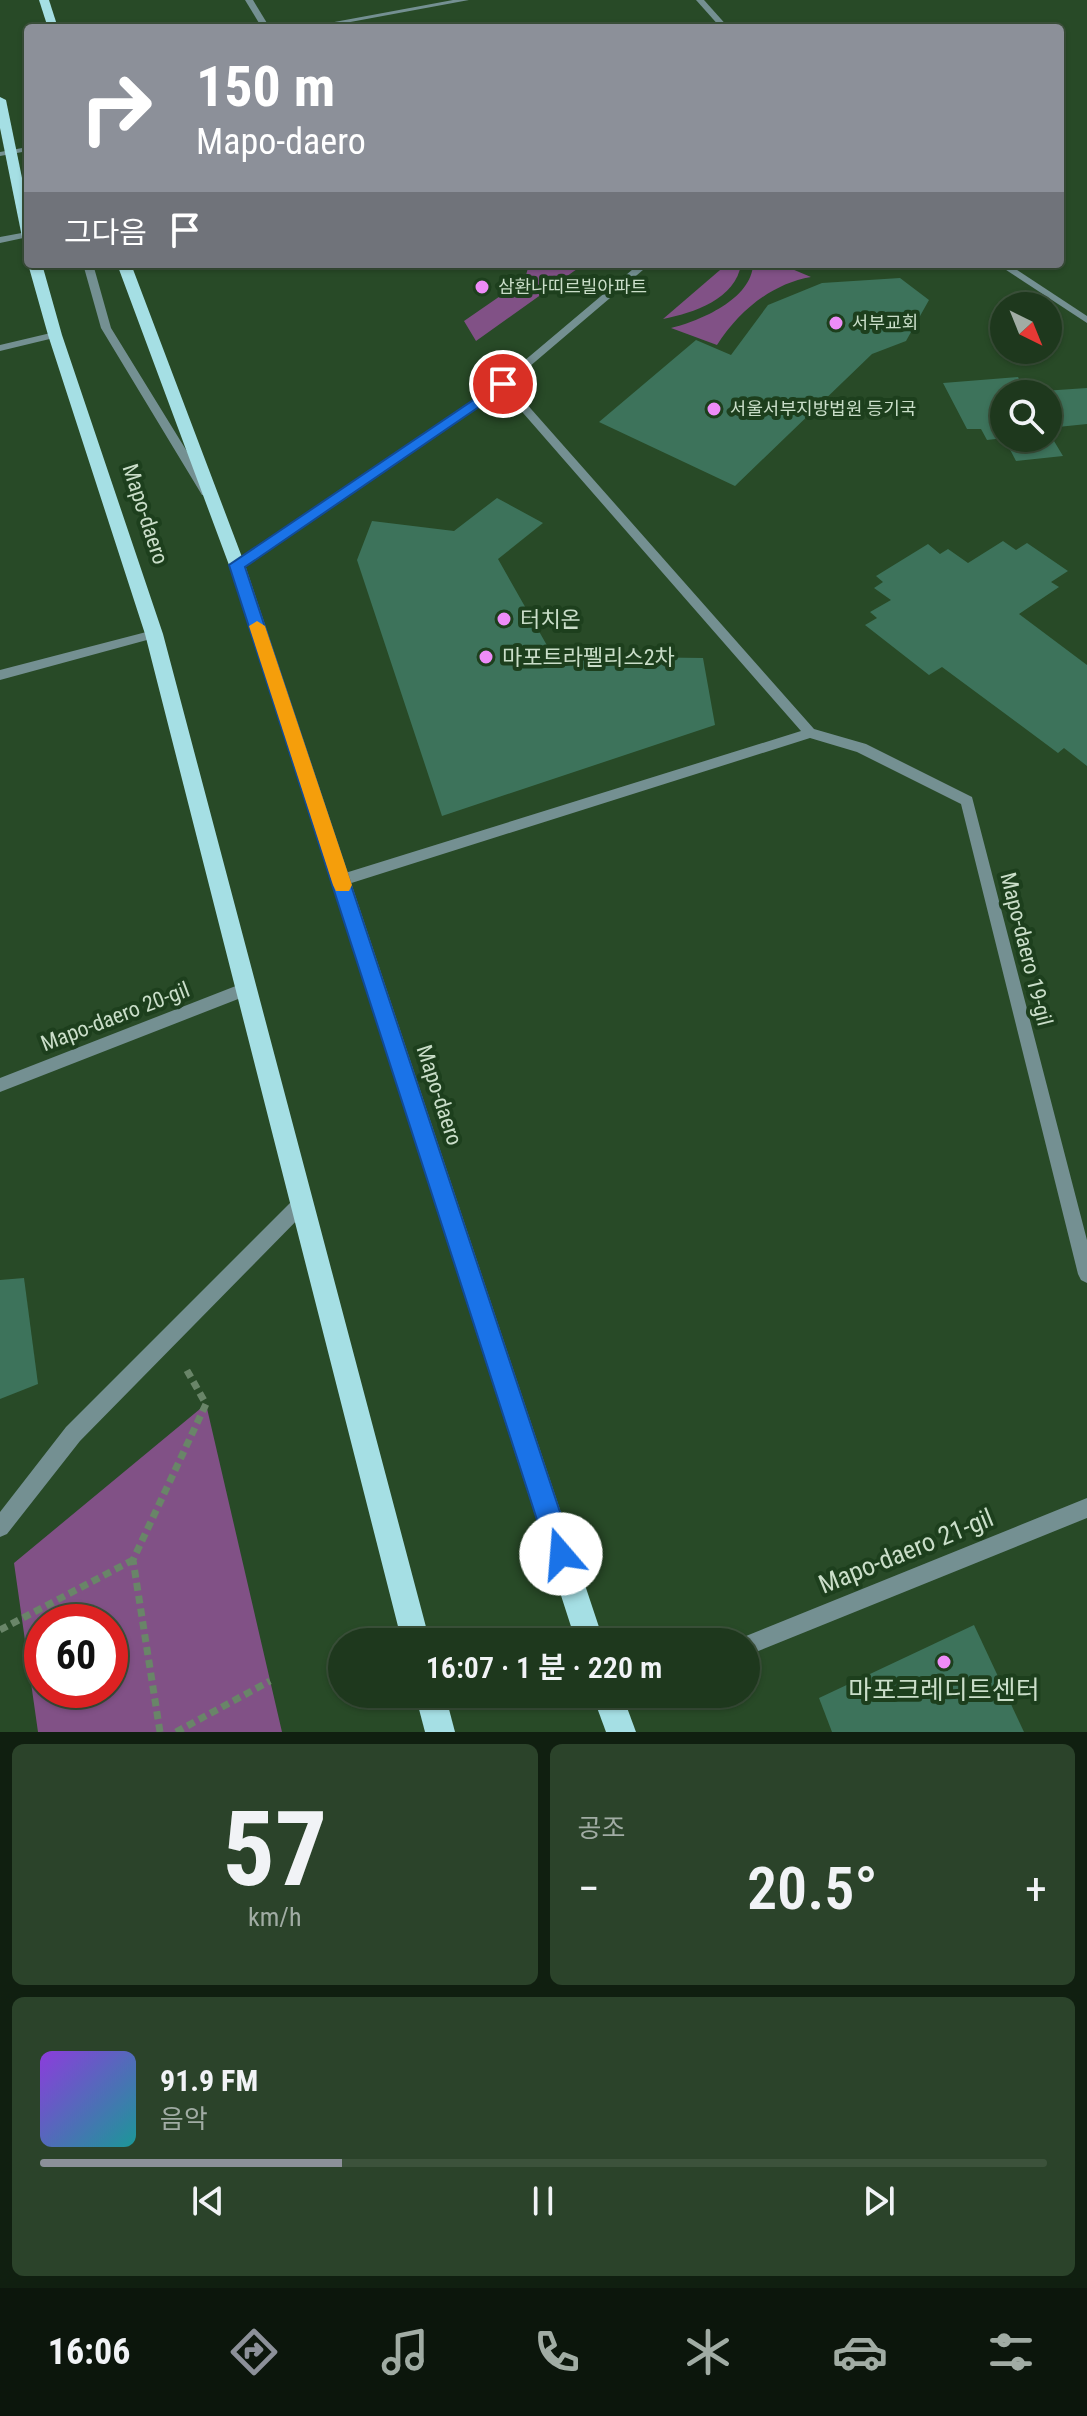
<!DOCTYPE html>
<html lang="ko">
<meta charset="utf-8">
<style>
body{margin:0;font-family:"Roboto Condensed","Noto Sans KR",sans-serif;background:#2b432a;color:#f1f3f6;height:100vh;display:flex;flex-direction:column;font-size:30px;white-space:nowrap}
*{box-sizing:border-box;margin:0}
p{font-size:26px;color:#a1aca4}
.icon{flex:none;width:44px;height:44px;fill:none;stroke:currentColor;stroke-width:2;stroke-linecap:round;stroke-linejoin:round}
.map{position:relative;height:1732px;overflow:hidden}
.details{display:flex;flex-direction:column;gap:12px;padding:12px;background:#101f10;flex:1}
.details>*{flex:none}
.guide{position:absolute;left:24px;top:24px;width:1040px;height:244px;border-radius:8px;box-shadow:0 2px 6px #0004,0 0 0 2px #3c523b;background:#8c9099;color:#fff;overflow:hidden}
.needle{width:52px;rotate:137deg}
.tools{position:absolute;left:990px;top:292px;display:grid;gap:16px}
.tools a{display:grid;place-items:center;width:72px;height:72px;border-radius:50%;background:#1e381d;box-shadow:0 2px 6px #0004,0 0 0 2px #3c523b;font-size:40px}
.speed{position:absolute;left:24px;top:1604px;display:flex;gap:16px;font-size:40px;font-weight:700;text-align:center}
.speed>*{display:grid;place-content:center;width:104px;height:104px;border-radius:50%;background:#1e381d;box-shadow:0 2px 6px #0004,0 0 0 2px #3c523b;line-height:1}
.speed .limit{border:12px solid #d22;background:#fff;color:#111}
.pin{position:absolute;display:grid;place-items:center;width:68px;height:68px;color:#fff;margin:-34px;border:4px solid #fff;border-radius:50%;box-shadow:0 2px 8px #0007}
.me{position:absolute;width:88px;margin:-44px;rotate:342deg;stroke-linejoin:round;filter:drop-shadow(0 0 6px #0008)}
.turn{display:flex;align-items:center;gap:28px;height:168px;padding:0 40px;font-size:36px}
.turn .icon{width:104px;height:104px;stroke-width:2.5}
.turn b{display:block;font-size:56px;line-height:68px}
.then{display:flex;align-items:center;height:76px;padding:0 40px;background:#0003;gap:16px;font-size:30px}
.big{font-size:60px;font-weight:600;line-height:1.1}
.details .card{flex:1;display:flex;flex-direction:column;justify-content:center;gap:12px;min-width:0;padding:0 28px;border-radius:12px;background:#2b432a}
.details .dial{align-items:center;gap:0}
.dial b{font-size:104px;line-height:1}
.song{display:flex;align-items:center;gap:24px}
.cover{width:96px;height:96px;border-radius:12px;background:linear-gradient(135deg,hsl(270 70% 55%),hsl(180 70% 35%))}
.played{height:8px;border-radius:4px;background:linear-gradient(90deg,#8c9099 30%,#3c523b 30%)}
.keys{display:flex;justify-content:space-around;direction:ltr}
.heat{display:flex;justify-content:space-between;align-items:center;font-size:44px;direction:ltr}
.details .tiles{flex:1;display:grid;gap:12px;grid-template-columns:1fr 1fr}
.card:last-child{grid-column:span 2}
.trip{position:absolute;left:328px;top:1628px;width:432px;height:80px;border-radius:40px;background:#1e381d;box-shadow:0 2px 6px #0004,0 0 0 2px #3c523b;font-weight:600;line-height:80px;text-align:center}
.menu{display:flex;height:128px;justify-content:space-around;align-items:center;background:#0c160c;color:#a1aca4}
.menu .icon{width:56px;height:56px}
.menu .current{color:#8c9099}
.menu b{font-size:36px;color:#f1f3f6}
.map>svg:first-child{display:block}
.green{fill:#815186;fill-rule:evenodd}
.building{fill:#3d735b}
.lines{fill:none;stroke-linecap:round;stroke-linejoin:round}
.path{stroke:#698568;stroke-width:7;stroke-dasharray:8 5;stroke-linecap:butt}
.minor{fill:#749092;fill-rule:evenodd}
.major{fill:#a5dfe4;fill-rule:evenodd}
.route{fill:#1a73e8;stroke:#114b97;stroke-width:2}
.slow{fill:#f59e0b}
.poi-dot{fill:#ee8cf8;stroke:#1d3f1d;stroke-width:3}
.labels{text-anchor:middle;stroke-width:8;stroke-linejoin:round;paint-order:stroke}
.far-poi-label{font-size:18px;fill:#cadec9;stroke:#1d3f1d;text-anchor:start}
.street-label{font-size:22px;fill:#cadec9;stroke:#1d3f1d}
.poi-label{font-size:22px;fill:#cadec9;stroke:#1d3f1d;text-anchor:start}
.near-street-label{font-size:26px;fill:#cadec9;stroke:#1d3f1d}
.near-poi-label{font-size:26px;fill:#cadec9;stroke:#1d3f1d}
</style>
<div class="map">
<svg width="1087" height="1732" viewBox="0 0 1087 1732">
<rect width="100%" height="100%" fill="#284a27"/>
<!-- green -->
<g class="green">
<polygon points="529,264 584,264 476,341 464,321 525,279"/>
<path d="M727,264H741C736,299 693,313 663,319Z"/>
<path d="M753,264H780L811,277C771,284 739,311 717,345L671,328C700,321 752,299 753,264Z"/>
<path d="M206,1404L282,1732H38L14,1563ZM42,1622H110V1690H42Z"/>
</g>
<!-- building -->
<g class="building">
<polygon points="900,278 929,300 906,341 872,354 735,486 599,422 696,340 731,355 768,305 822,283"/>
<polygon points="1018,377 1022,385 1038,384 1043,391 1087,388 1087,424 1048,428 1048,394 1004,394 1004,438 1048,438 1048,431 1063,456 1016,461 1004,438 987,440 981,429 967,429 943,383"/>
<polygon points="497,498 543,523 498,559 553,656 703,658 715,725 442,816 357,560 372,521 454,531"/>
<polygon points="1003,541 1016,550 1027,543 1068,571 1051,582 1059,587 1019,614 1087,665 1087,766 1064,748 1058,753 942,667 929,675 865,625 877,618 870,612 891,600 874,588 883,582 876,576 928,544 940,554 948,549 968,563"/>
<polygon points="24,1278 38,1384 0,1399 0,1280"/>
<polygon points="974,1625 1024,1732 832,1732 819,1698"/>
</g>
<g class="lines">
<!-- path -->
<g class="path">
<polyline points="0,1630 133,1560"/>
<polyline points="160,1732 133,1560 206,1404 185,1367"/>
<polyline points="176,1732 270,1681"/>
</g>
<!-- minor -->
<g class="minor">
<polygon points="245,0 253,0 270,28 262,28"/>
<polygon points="453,0 469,0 318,28 302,28"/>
<polygon points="696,0 704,0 729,28 721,28"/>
<polygon points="28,147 28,151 0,156 0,152"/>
<polygon points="27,232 28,237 0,243 0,237"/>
<polygon points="83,264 93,264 111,328 212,492 210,495 202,495 101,328"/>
<polygon points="639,264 650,264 509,384 814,729 866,744 972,797 1087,1240 1087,1283 1081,1280 1078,1274 961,804 857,752 810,738 342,886 337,884 335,880 337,876 342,874 801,731 502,389 241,568 233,568 231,565 499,382"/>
<polygon points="997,264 1008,264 1087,316 1087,323"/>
<polygon points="55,332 58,333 58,337 0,351 0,345"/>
<polygon points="154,630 160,634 158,637 0,680 0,670"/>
<polygon points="246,982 251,984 253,989 251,994 0,1092 0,1078"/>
<polygon points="302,1195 308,1197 310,1203 308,1209 80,1441 7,1534 0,1537 0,1512 66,1427 296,1197"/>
<polygon points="1087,1498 1087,1518 746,1656 746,1642 738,1642 739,1639 746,1636"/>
</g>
<!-- major -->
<g class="major">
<polygon points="39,0 49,0 58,28 48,28"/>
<polygon points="0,97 6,100 28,207 28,241 22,237 0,128"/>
<polygon points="28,264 42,264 62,335 163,634 430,1642 402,1642 145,634 48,335"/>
<polygon points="117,264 131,264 245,565 604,1642 576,1642 229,565"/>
<polygon points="415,1694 445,1694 455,1732 425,1732"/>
<polygon points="592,1694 622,1694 636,1732 606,1732"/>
</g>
</g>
<!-- route -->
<polygon class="route" points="503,380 510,384 508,387 245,567 574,1554 570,1563 561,1567 552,1563 548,1554 229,565"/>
<!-- slow -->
<polygon class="slow" points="257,621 265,626 352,885 349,891 336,891 333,885 249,626"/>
<!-- markers -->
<g class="poi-dot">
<circle cx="482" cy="287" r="8"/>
<circle cx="836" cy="323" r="8"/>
<circle cx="714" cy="409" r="8"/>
<circle cx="504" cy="619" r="8"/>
<circle cx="486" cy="657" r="8"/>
<circle cx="944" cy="1662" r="8"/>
</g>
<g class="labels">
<!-- far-poi labels -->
<g class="far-poi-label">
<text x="498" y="293">삼환나띠르빌아파트</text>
<text x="852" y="329">서부교회</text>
<text x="730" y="415">서울서부지방법원 등기국</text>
</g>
<!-- street labels -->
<g class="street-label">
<text transform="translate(146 514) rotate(72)" y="8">Mapo-daero</text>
<text transform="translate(1027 949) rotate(76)" y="8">Mapo-daero 19-gil</text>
<text transform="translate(115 1016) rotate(-21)" y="8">Mapo-daero 20-gil</text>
<text transform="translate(440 1095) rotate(72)" y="8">Mapo-daero</text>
</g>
<!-- poi labels -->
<g class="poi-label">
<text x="520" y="627">터치온</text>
<text x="502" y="665">마포트라펠리스2차</text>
</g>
<!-- near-street labels -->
<g class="near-street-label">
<text transform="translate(906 1551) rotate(-22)" y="9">Mapo-daero 21-gil</text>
</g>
<!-- near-poi labels -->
<g class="near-poi-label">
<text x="944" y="1699">마포크레디트센터</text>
</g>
</g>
</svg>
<div class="tools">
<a><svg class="needle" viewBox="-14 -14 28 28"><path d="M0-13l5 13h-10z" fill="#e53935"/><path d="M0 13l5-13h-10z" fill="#a1aca4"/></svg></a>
<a><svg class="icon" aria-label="search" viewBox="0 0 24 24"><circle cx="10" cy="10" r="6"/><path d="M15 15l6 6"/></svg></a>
</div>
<div class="speed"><div class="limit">60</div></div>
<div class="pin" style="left:503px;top:384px;background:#d93025"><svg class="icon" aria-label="arrive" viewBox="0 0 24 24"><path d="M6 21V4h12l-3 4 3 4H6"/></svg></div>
<svg class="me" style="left:561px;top:1554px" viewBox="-20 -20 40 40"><circle r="19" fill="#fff"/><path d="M0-13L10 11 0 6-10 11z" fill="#1a73e8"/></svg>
<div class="trip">16:07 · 1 분 · 220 m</div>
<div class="guide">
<div class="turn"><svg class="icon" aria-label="right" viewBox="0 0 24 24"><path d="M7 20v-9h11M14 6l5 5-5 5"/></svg><div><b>150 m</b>Mapo-daero</div></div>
<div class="then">그다음<svg class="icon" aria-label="arrive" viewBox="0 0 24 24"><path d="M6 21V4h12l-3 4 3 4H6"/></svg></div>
</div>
</div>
<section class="details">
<div class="tiles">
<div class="card dial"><b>57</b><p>km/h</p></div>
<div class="card"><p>공조</p>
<div class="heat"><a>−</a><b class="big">20.5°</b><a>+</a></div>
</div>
<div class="card">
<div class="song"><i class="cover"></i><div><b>91.9 FM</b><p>음악</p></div></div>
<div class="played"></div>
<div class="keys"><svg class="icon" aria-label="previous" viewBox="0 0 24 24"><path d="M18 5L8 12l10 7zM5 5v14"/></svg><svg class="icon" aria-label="pause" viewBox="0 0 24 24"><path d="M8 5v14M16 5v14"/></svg><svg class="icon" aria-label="next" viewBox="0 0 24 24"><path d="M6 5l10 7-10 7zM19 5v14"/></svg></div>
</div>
</div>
</section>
<nav class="menu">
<b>16:06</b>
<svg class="icon current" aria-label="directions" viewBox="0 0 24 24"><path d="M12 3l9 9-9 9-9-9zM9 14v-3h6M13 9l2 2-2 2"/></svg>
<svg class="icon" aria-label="music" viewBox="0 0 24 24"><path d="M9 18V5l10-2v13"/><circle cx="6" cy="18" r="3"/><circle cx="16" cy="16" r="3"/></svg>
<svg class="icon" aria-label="phone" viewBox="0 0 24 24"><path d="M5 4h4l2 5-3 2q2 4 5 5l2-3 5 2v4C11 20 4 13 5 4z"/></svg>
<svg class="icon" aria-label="climate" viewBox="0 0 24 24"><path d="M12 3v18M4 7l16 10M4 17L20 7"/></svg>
<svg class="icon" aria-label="car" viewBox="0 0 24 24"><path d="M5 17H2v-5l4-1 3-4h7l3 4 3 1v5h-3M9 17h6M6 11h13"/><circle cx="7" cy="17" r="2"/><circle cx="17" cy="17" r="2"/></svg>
<svg class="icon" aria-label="filters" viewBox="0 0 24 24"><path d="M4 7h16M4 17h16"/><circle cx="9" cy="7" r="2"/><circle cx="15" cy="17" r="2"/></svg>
</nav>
